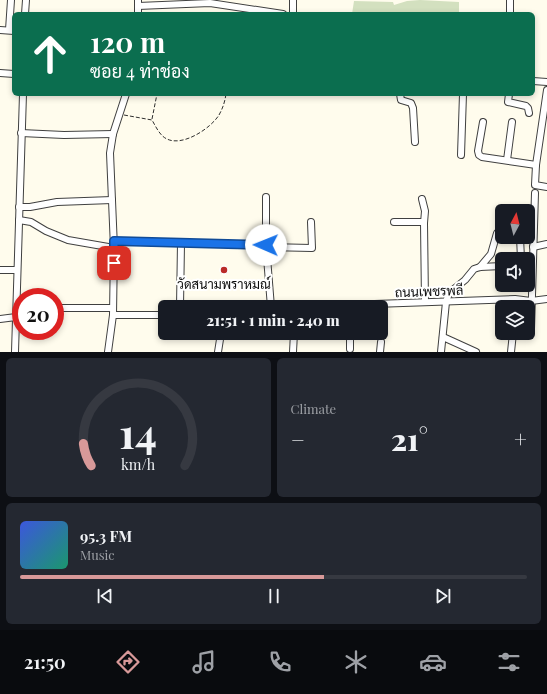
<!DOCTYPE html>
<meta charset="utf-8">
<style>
body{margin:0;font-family:"Playfair Display",Sarabun,serif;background:#242831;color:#f1f3f6;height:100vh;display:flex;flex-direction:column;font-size:15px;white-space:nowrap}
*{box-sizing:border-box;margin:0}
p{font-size:13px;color:#9ea1a6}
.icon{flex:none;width:22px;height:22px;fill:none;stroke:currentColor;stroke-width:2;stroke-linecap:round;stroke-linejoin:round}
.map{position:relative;height:352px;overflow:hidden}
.panel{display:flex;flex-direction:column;gap:6px;padding:6px;background:#0d0f14;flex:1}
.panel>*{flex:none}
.guide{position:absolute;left:12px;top:12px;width:523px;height:84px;border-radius:6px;box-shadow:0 2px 6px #0003;background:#0b6e4f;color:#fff;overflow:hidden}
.needle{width:26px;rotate:7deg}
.buttons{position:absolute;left:495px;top:204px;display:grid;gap:8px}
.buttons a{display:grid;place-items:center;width:40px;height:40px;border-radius:6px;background:#171b24;box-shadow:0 2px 6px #0003;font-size:20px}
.speed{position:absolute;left:12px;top:288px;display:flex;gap:8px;font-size:20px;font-weight:700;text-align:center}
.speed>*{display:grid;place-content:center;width:52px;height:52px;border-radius:50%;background:#171b24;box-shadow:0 2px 6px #0003;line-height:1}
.speed .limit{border:6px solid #d22;background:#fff;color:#111}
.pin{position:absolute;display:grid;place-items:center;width:34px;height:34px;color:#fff;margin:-17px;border-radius:8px;box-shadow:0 2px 6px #0006}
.me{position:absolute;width:44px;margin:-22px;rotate:271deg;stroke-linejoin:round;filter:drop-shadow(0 0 3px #0008)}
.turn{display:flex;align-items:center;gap:14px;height:84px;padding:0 12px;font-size:18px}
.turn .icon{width:52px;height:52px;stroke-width:2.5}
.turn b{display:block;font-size:28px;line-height:34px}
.big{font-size:30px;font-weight:800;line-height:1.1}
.panel .card{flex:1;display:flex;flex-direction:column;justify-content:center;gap:6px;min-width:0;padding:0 14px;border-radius:6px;background:#242831}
.panel .dial{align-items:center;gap:0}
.dial svg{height:104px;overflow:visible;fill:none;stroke:#363941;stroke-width:7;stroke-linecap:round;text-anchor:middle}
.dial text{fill:#f1f3f6;stroke:none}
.song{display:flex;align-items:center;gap:12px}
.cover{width:48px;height:48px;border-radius:6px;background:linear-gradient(135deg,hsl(230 70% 55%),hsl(160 70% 35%))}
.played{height:4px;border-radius:2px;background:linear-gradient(90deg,#d89999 60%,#363941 60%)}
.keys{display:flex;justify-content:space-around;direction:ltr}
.heat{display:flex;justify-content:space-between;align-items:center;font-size:22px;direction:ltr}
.panel .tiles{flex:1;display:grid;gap:6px;grid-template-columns:1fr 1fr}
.card:last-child{grid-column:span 2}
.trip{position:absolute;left:158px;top:300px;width:230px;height:40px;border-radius:6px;background:#171b24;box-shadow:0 2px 6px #0003;font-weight:800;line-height:40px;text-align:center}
.dock{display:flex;height:64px;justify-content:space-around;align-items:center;background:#090b0e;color:#9ea1a6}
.dock .icon{width:28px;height:28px}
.dock .active{color:#d89999}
.dock b{font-size:18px;color:#f1f3f6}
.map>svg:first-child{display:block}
.cemetery{fill:#d3e0bf}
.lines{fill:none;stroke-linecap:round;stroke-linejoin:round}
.minor-casing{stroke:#404040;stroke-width:8}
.path{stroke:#2f2f2f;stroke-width:1;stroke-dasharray:4 2;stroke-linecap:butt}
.minor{stroke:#fff;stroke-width:6}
.route-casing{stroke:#114b97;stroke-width:10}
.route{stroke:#1a73e8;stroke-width:7}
.poi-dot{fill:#ba2b28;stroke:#fff;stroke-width:1.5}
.labels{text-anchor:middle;stroke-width:4;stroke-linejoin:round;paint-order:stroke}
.poi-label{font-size:13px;fill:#0d0d0d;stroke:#fff}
.street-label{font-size:13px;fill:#0d0d0d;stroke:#fff}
</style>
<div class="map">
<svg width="547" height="352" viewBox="0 0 547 352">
<rect width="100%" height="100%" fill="#fffced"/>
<!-- cemetery -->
<polygon class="cemetery" points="420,0 459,2 459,14 352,14 354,1 393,2 394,5 407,1"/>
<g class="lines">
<defs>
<g id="minor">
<polyline points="138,0 138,14"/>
<polyline points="510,0 510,14"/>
<polyline points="138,6 210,3 283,14"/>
<polyline points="25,14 26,0"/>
<polyline points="293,14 293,0"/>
<polyline points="0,30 14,31"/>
<polyline points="9,30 11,0"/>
<polyline points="0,73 14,74"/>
<polyline points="533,81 547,82"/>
<polyline points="547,90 536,165 535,185 547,187"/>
<polyline points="400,94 401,100 411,103 413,108 415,142"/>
<polyline points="509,94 508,102 526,106 528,108 529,113"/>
<polyline points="483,122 478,151 479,155 482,157 536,165"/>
<polyline points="21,133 64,135 113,134"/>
<polyline points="461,155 463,94"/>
<polyline points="507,160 512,122"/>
<polyline points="266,197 266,245 271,307"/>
<polyline points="422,199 425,211 424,223"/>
<polyline points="19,207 30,207 57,202 112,200"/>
<polyline points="19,220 31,222 46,231 68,240 114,248"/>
<polyline points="394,222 423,222 424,223 425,302"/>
<polyline points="520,237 521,259"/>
<polyline points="114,241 181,243 180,307"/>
<polyline points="181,243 266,245"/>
<polyline points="266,247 312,248 311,222"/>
<polyline points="533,247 547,244"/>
<polyline points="480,267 491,254 497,233 502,232"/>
<polyline points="0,270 17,270"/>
<polyline points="289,307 515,299 531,301 547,299"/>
<polyline points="55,308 113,308"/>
<polyline points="113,315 165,315"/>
<polyline points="0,319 16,317"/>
<polyline points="531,329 535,193"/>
<polyline points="443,337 476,352"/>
<polyline points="350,349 350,333"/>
<polyline points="15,352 23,94"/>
<polyline points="108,352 113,315 114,248 110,153 113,134 126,94"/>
<polyline points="218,352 221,333"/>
<polyline points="293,352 294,333"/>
<polyline points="380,352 381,342"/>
<polyline points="441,352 446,302 449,293 465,280 474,269 480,267 502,266"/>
<polyline points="511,352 513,333"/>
</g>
</defs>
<!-- minor casing -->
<use href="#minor" class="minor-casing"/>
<!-- path -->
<g class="path">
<path d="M124,115L152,120C156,127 160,136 167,139C183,147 211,128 219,115C223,108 225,101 226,94"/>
<polyline points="152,119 157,94"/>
</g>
<!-- minor -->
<use href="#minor" class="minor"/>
</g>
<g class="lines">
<defs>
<polyline id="route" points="114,263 114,241 266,245"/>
</defs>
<!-- route casing -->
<use href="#route" class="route-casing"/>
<!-- route -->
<use href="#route" class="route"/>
</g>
<!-- markers -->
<circle class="poi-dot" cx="224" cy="270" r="4"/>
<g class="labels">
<!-- poi labels -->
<g class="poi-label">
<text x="224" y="289">วัดสนามพราหมณ์</text>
</g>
<!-- street labels -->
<g class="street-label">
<text transform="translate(429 291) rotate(-2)" y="5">ถนนเพชรพลี</text>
</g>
</g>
</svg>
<div class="buttons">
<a><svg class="needle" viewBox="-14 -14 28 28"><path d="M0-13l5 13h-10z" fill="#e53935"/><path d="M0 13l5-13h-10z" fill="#9ea1a6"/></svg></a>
<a><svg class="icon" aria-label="sound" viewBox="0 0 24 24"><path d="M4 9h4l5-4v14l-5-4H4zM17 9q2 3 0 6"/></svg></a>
<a><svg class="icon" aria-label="layers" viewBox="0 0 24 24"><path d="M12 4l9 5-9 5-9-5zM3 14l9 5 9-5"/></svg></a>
</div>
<div class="speed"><div class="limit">20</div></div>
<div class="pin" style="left:114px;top:263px;background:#d93025"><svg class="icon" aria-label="arrive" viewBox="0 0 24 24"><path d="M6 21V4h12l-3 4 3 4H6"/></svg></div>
<svg class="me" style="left:266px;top:245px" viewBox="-20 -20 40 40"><circle r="19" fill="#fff"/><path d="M0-13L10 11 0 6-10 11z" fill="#1a73e8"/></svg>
<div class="trip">21:51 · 1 min · 240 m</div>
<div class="guide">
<div class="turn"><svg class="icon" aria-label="ahead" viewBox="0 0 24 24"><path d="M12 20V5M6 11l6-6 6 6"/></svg><div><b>120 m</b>ซอย 4 ท่าช่อง</div></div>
</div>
</div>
<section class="panel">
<div class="tiles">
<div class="card dial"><svg viewBox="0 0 100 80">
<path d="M14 69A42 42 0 1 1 86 69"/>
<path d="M14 69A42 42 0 0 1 8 52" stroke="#d89999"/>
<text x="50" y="56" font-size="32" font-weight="700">14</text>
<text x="50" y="72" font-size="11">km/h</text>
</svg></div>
<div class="card"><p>Climate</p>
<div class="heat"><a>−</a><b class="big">21°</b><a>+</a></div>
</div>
<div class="card">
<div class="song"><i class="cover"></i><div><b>95.3 FM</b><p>Music</p></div></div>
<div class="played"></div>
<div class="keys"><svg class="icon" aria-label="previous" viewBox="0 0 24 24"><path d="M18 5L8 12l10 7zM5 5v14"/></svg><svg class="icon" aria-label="pause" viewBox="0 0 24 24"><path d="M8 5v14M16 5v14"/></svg><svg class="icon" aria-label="next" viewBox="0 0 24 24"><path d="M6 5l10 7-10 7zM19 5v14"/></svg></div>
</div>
</div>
</section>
<nav class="dock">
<b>21:50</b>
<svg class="icon active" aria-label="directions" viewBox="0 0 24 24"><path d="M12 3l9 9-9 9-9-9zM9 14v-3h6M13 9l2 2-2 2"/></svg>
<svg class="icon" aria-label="music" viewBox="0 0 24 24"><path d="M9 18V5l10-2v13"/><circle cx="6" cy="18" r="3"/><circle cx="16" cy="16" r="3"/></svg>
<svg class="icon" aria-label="phone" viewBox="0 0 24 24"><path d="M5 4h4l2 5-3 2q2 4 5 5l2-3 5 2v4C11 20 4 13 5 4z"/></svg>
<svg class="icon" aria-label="climate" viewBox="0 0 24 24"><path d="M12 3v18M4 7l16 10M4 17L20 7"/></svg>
<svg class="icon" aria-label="car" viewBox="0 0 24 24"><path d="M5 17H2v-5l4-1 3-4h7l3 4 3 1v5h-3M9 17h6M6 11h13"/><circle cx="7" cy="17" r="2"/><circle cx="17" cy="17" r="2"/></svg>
<svg class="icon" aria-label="filters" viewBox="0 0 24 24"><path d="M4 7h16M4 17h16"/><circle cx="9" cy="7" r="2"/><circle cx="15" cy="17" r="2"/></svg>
</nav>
